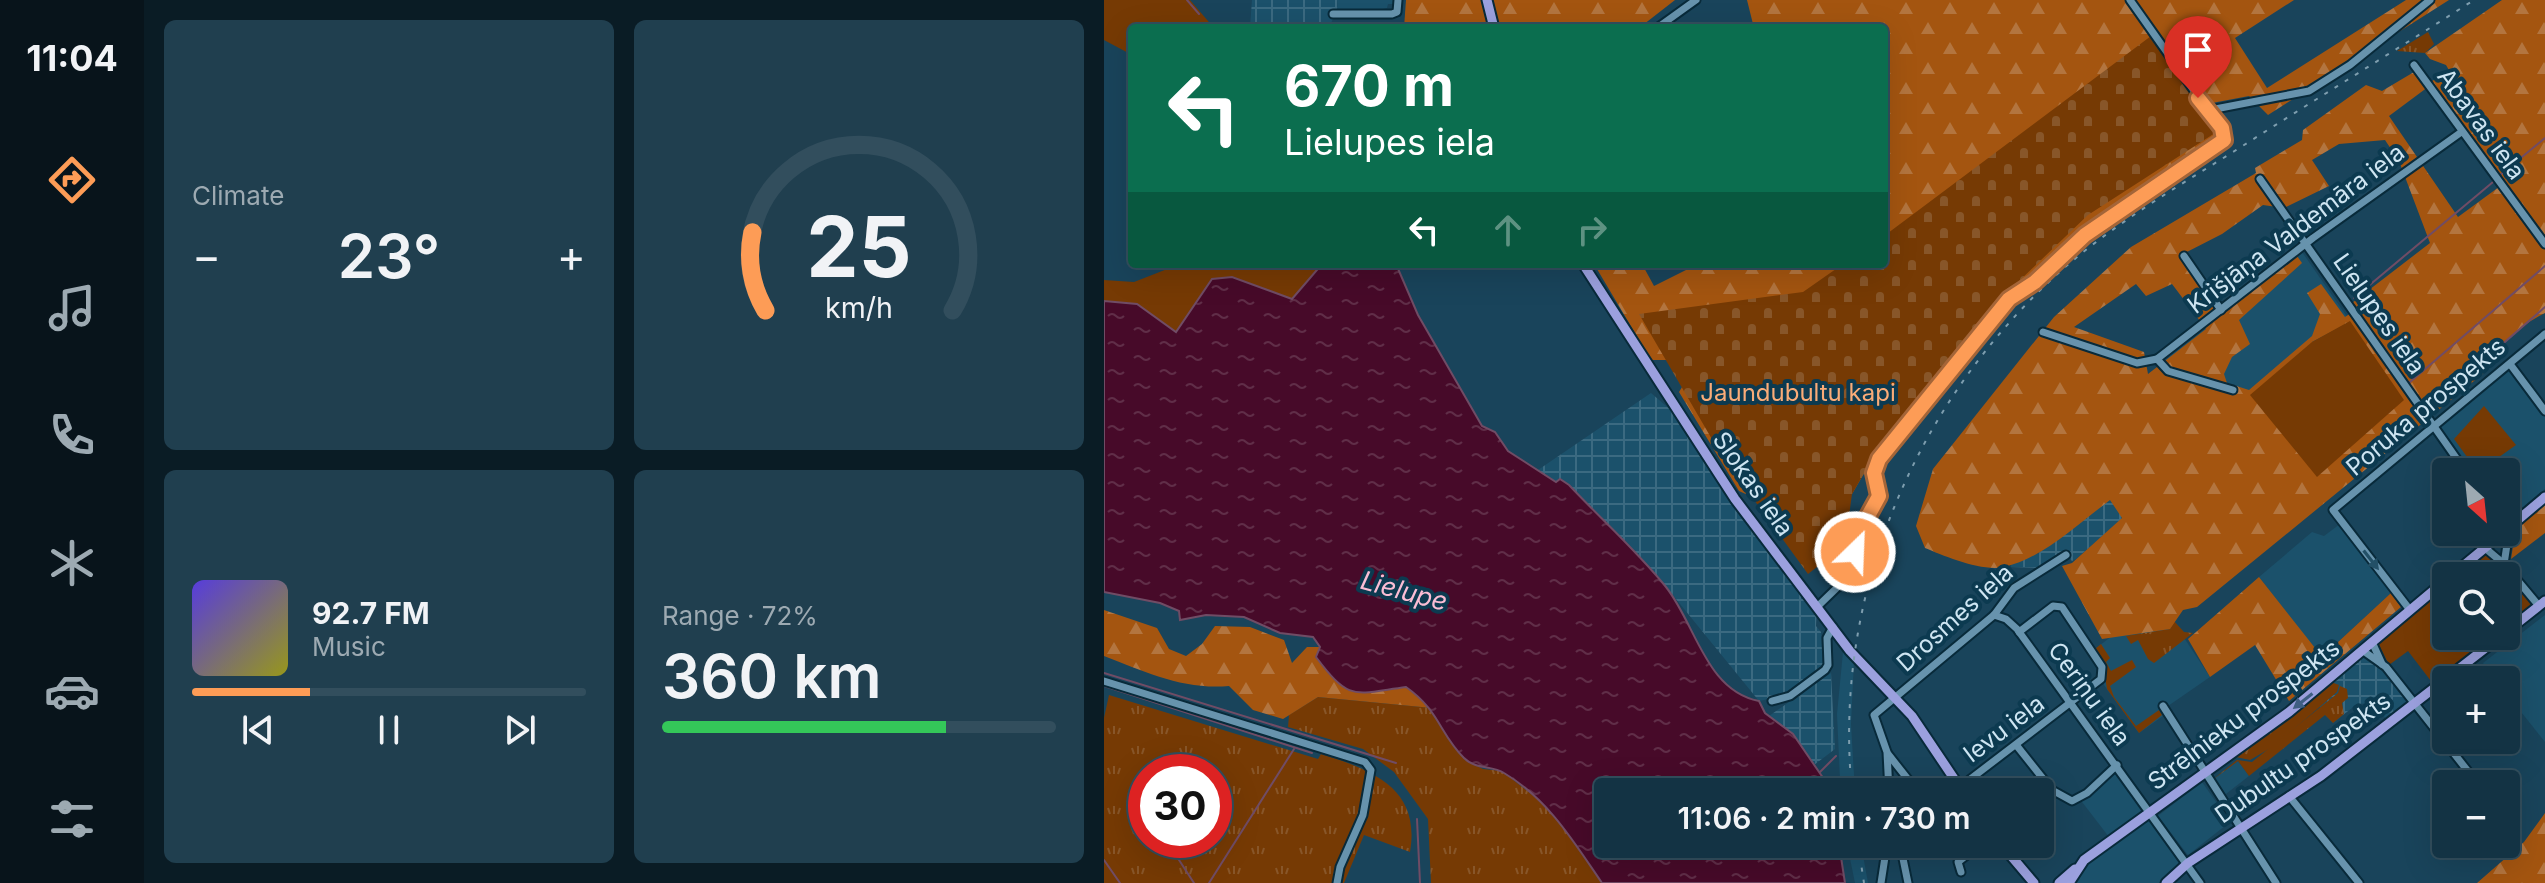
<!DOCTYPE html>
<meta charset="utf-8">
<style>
body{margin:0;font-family:Inter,sans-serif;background:#203f4f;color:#f1f3f6;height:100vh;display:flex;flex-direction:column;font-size:30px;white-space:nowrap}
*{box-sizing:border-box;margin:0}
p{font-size:26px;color:#9daab2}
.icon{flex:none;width:44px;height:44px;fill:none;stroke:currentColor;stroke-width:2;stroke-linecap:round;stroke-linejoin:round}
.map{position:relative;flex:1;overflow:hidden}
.side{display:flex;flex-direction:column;gap:20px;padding:20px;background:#0a1c25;width:960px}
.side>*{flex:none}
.banner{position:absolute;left:24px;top:24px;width:760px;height:244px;border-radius:8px;box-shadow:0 8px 32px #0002,0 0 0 2px #324e5d;background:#0b6e4f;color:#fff;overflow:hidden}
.needle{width:52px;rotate:153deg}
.fabs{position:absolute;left:1328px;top:458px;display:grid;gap:16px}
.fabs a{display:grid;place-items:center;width:88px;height:88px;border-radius:8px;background:#133344;box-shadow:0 8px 32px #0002,0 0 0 2px #324e5d;font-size:40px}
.speed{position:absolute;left:24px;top:754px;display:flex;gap:16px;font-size:40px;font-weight:700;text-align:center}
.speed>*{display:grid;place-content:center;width:104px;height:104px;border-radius:50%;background:#133344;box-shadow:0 8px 32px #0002,0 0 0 2px #324e5d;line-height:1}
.speed .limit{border:12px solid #d22;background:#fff;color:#111}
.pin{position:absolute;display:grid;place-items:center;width:68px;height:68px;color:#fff;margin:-82px -34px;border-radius:50% 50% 50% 0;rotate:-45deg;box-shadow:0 0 8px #0007}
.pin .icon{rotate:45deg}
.me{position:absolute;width:88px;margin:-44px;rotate:24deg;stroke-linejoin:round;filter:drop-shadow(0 0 6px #0008)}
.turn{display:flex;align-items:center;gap:28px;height:168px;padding:0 24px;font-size:36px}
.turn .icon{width:104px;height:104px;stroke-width:2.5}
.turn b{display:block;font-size:56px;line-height:68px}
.lanes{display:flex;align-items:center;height:76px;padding:0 24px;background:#0003;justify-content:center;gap:40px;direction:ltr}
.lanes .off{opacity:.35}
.big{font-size:60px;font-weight:600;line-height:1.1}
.side .tile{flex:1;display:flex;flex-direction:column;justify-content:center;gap:12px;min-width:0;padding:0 28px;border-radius:12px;background:#203f4f}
.side .dial{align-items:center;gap:0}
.dial svg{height:208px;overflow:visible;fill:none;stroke:#324e5d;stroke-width:7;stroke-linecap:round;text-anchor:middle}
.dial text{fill:#f1f3f6;stroke:none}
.song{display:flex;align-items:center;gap:24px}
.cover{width:96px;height:96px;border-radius:12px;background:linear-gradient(135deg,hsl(250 70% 55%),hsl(60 70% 35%))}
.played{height:8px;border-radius:4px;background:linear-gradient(90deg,#fd9c56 30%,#324e5d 30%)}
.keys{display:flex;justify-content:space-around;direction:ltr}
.heat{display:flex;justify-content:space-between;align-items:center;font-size:44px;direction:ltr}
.charge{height:12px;border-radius:6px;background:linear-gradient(90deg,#34c759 72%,#324e5d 0)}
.side .tiles{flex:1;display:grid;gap:20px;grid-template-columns:repeat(2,1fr)}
.trip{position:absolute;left:490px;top:778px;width:460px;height:80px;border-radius:8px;background:#133344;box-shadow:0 8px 32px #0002,0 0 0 2px #324e5d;font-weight:600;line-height:80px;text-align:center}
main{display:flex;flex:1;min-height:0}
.dock{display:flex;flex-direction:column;width:144px;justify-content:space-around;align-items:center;background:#08141b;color:#9daab2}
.dock .icon{width:56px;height:56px}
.dock .selected{color:#fd9c56}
.dock b{font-size:36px;color:#f1f3f6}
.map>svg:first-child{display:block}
.built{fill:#1b516b}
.industrial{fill:url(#industrial-grid)}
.grass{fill:url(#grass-tufts);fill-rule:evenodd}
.forest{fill:url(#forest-firs);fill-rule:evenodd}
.cemetery{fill:url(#cemetery-stones)}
.park{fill:#763a04}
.water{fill:url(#water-ripples);stroke:#704c65;stroke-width:2}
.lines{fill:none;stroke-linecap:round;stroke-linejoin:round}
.stream{stroke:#704c65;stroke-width:2}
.minor-casing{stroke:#082a3a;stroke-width:11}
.major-casing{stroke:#082a3a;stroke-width:13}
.minor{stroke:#6793ad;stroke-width:7}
.major{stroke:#9ba0de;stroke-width:9}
.rail{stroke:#7e9eaf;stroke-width:2;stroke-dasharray:4 8;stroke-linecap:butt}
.oneway{fill:#235067}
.oneway2{fill:#3e5e82}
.route-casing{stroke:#a46538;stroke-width:20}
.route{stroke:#fd9c56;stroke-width:14}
.labels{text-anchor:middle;stroke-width:8;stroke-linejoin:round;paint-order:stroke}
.street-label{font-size:24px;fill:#cee5f2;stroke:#0c3a50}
.park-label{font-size:24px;fill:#faac78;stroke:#0c3a50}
.water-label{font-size:26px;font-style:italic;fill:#fabdd4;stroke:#0c3a50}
</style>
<main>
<nav class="dock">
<b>11:04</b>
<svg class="icon selected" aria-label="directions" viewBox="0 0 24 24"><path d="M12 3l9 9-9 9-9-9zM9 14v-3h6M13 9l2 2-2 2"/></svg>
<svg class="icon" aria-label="music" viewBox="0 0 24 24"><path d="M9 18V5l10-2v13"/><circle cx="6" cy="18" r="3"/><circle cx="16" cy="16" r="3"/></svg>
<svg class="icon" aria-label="phone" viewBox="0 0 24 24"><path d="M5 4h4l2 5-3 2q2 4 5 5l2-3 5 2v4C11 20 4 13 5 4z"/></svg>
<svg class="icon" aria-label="climate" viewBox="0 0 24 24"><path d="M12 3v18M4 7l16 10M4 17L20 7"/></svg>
<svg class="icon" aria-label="car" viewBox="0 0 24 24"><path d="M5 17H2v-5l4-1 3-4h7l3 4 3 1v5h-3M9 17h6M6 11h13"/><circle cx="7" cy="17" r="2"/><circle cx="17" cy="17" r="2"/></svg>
<svg class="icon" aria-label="filters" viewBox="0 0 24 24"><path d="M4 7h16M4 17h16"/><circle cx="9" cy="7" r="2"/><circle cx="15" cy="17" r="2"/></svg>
</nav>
<section class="side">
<div class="tiles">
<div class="tile"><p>Climate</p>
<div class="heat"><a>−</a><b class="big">23°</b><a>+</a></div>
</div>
<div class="tile dial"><svg viewBox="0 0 100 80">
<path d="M14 69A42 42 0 1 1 86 69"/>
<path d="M14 69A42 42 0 0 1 9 39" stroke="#fd9c56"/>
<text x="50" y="56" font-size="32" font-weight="700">25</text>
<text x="50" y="72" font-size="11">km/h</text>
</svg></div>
<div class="tile">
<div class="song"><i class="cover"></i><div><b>92.7 FM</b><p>Music</p></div></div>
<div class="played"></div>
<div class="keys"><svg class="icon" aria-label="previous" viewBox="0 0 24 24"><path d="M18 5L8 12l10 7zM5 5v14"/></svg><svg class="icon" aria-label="pause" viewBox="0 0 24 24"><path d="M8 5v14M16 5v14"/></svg><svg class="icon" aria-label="next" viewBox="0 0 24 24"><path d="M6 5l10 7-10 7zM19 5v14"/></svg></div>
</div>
<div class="tile"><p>Range · 72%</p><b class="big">360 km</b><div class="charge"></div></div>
</div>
</section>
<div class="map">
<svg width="1441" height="883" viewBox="0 0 1441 883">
<defs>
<pattern id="industrial-grid" width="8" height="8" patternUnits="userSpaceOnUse" patternTransform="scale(2)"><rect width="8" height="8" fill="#1b516b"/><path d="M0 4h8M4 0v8" fill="none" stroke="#3b6a81"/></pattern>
<pattern id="grass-tufts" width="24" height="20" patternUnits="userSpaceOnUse" patternTransform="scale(2)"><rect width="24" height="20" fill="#763a04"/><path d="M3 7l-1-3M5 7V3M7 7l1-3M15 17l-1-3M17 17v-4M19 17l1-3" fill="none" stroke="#885629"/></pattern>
<pattern id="forest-firs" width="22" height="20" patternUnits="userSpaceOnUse" patternTransform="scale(2)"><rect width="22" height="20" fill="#a45510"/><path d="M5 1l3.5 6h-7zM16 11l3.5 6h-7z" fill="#b3753f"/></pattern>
<pattern id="cemetery-stones" width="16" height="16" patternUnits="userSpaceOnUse" patternTransform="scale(2)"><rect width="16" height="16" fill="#763a04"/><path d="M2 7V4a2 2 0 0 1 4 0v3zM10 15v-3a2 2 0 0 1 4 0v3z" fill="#885629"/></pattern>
<pattern id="water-ripples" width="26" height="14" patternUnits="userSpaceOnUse" patternTransform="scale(2)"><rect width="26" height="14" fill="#470a29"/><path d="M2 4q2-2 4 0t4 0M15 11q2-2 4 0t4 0" fill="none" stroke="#602e48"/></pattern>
</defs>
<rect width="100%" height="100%" fill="#19445b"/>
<!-- built -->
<g class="built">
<polygon points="234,0 292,0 291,4 284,4 283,8 274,10 233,9"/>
<polygon points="1198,252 1246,321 1146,395 1057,361"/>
<polygon points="1404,369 1410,371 1441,413 1441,489 1402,521 1402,472 1366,472 1334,429"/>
<polygon points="1236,524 1287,593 1233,643 1215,654 1155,577 1208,532 1220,536"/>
<polygon points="1055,600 1106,677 1064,706 1066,711 1035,733 1000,685 999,665 991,649"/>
<polygon points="1441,615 1441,742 1402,693 1402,680 1392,680 1379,663"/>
<polygon points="739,652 750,661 747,724 751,792 737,792 736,780 733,714"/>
<polygon points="1134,761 1145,776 1118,797 1107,781"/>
<polygon points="1012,769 1042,809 1005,837 975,798"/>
<polygon points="1098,782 1126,822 1084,855 1054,816"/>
<polygon points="1045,816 1078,861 1055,883 969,883 982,862"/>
<polygon points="743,844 757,844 764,883 751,883"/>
</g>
<!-- industrial -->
<g class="industrial">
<polygon points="148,0 234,0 233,9 225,28 146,28"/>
<polygon points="547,393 583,424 713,607 712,626 717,632 719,666 678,696 655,701 563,588 453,482 434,470"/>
<polygon points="1009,479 1019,518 972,559 968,561 960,553 935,568 907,567 908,554 933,554 991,511"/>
<polygon points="1259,654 1280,670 1307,703 1284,721 1269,703 1253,704 1229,723 1208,698"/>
<polygon points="727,673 731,749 710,765 689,734 665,716"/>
</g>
<!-- grass -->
<g class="grass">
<polygon points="1324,32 1330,44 1321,53 1293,51"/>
<polygon points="1070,621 1080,632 1089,633 1050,663 1044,659 1034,640 1027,644 1022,636 1066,629"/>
<polygon points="997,644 1006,658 1002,662 1007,671 1028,660 1032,667 1006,686 1010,697 1032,726 1055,710 1058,715 1035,733 1003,689 999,665 991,649"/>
<polygon points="1227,682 1235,685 1233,692 1170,746 1146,760 1132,757 1105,775"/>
<polygon points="1236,686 1243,689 1244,698 1238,703 1240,714 1229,723 1221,715 1145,776 1134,761 1107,781 1133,760 1148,762 1234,693"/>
<path d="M5,695L214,759L217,754C268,770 317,788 306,852L260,835L240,883H0V718ZM42,772H110V840H42Z"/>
<polygon points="214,697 328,708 361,760 379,769 398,771 450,812 498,883 327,883 324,819 290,772 259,749 184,727 185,715"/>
</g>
<!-- forest -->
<g class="forest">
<polygon points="302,0 377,0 384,28 300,28"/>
<polygon points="383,0 571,0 535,28 390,28"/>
<polygon points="643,0 1190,0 1131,38 1163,88 1302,0 1345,0 1164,115 1145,96 1108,103 1118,137 986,225 888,306 773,451 748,494 664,504 635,491 575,392 583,379 570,360 547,360 490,264 538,264 550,286 594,264 780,264 780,28 650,28"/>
<path d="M1398,0H1441V313C1419,323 1390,348 1381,372L1093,607L1079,610L1066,629L998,639L958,566L968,563L1018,518L1006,500C974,524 939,558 900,567C878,572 840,556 821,548L812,526L829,469L950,317L1027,247L1152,173L1151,168L1198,140L1199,130L1262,85L1278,91L1310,72L1320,85L1346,72L1342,65L1326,59L1321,53ZM1328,84L1399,184L1354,217L1285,116ZM1281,140L1295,161L1326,243L1248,303L1253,309L1241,317L1217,284L1203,293L1216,314L1208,336L1145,390L1123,383L1120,374L1128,357L1146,344L1135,320L1198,263L1193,256L1116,316L1075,256L1118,234L1159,205L1180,208L1225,186L1208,160L1235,144ZM1032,284L1042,296L1068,284L1102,329L1044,374L1040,352L970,327ZM1246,322L1257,339L1208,342Z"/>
<polygon points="1441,502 1441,533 1407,559 1412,527"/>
<polygon points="1155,577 1215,653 1233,643 1287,593 1297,607 1185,701 1151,645 1106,677 1084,639"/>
<path d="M0,610L53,628L65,649L82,656L98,644L111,626L146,627L180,640L188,663L203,647H216L276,691L302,687L328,708L214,697L179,719L149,710L125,686C79,690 42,672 0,656Z"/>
<polygon points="1441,813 1441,883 1373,883 1420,842"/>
</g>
<!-- cemetery -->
<polygon class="cemetery" points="1047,36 1111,133 984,215 889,306 773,451 748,494 741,545 704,574 616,453 535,314 699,292 739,264 780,264 780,236"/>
<!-- park -->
<g class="park">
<polygon points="0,0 86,0 110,28 28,28 28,55 0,40"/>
<polygon points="76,264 218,264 188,299 162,290 72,333 33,304 0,301 0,280 30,282"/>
<polygon points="1246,321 1300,400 1213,477 1146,395 1208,342"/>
<polygon points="1380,406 1412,445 1374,472 1350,439"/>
<polygon points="1379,553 1396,564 1428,603 1402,628 1402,576 1351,576"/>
<polygon points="1342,583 1342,636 1392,636 1330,685 1304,651 1285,665 1273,641"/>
</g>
<!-- water -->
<path class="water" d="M218,264H292L314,315L378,426L391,432L404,451L452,482L456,479L465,485C497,519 533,551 562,587C592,625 602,691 655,701L661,713L689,734L726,788L727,792H504V844H735L741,883H498C470,842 444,799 400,773C388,765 372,770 360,758C335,733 336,711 302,687C249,694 246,702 212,657L216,647L209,637L176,633L140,617L102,615L76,620L75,611L56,603L0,592V301L33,304L72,332L108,279L128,277L188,299Z"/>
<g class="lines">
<!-- stream -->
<g class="stream">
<polyline points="83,0 95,14"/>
<polyline points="1396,175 1441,138"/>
<polyline points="1250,298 1389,182"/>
<polyline points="1306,382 1441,266"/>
<polyline points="1324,409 1441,307"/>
<polyline points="0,673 292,763"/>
<polyline points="0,686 208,753"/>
<polyline points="716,772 732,756"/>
<polyline points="313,819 316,883"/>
<polyline points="62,840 90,883"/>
<polyline points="0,860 16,883"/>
<polyline points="105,883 190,749"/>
</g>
<defs>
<g id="minor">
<polyline points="229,14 288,14 293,12 294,0"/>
<polyline points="553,28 592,0"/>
<polyline points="1310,65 1441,244"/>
<polyline points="1106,110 1205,91 1246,65 1326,0"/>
<polyline points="1156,179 1362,472"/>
<polyline points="1080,256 1117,310"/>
<polyline points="939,332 1033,363 1053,359 1064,371 1129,390"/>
<polyline points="1053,359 1209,238 1356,133"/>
<polyline points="1406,364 1441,411"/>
<polyline points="1381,548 1400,564 1435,606"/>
<polyline points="1400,564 1404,538 1402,527"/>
<polyline points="713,607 745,576 750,566 752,538 775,496 770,473 775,459 905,299 931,282 981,235 1120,140 1122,136 1026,0"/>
<polyline points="1306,610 1229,510 1441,334"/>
<polyline points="890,615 902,619 913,629 1096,883"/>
<polyline points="1268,642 1278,664"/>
<polyline points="1258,650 1282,667 1374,784"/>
<polyline points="0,681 261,762 267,770 259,815 236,867 233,883"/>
<polyline points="668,701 686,696 721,670 724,665 723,638 729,627"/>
<polyline points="1059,706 1172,883"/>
<polyline points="913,746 948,790 968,801 983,793 1013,765"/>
<polyline points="784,754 814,792"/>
<polyline points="856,787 997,679 998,667 958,607 949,606 915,632"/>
<polyline points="785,792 783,752 770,715 890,615 910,588 962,555"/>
<polyline points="1185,796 1255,883"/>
<polyline points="1402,820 1409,828"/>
<polyline points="796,844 804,883"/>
<polyline points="855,844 863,855"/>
<polyline points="857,872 854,862 877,844"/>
<polyline points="777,883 783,844"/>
</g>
<g id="major">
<polyline points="383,0 390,28"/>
<polyline points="479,264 631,499 746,651 808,716 859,792"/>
<polyline points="1402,530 1441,497"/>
<polyline points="1347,576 1400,532"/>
<polyline points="1402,632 1441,601"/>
<polyline points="897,844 930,883"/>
<polyline points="955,883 971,869"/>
<polyline points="965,883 980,860 1185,712 1342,580"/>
<polyline points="1062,883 1084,863 1217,776 1397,636"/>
</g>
</defs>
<!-- minor casing -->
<use href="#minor" class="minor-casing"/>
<!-- major casing -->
<use href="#major" class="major-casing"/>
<!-- minor -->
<use href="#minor" class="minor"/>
<!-- major -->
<use href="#major" class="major"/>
<!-- rail -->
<g class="rail">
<path d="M748,792C728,595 812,399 960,268C1012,223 1071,188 1129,152C1209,101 1290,51 1370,0"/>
<polyline points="754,844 760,883"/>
</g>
</g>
<!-- one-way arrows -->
<defs><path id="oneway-solid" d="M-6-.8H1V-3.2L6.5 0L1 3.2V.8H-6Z" transform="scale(2)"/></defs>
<use class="oneway" href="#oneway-solid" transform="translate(1267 560) rotate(52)"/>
<use class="oneway2" href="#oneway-solid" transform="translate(1199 701) rotate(142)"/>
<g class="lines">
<defs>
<polyline id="route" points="751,552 752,538 775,496 770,473 775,459 905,299 931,282 981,235 1120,140 1118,128 1094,98"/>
</defs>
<!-- route casing -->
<use href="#route" class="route-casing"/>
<!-- route -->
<use href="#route" class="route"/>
</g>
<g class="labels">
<!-- street labels -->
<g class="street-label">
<text transform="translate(1377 124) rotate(54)" y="8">Abavas iela</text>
<text transform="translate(1192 229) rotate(-37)" y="8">Krišjāņa Valdemāra iela</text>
<text transform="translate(1275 314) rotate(55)" y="8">Lielupes iela</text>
<text transform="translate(1322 407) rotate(-40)" y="8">Poruka prospekts</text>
<text transform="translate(649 484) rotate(55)" y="8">Slokas iela</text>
<text transform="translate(851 618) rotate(-42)" y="8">Drosmes iela</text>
<text transform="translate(985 694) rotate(54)" y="8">Ceriņu iela</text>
<text transform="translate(1140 715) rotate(-37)" y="8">Strēlnieku prospekts</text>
<text transform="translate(900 729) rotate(-37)" y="8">Ievu iela</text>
<text transform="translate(1199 758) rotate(-35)" y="8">Dubultu prospekts</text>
</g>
<!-- park labels -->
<g class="park-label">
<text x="694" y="401">Jaundubultu kapi</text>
</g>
<!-- water labels -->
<g class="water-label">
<text transform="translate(300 591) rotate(15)" y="9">Lielupe</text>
</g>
</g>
</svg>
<div class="fabs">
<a><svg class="needle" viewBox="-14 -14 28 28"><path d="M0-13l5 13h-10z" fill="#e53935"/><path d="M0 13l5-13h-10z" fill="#9daab2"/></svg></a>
<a><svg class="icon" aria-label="search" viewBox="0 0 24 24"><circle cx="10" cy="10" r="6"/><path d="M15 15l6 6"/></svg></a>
<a>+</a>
<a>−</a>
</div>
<div class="speed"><div class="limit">30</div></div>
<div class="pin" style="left:1094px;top:98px;background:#d93025"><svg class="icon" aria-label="arrive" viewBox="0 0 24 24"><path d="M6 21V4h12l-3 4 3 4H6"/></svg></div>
<svg class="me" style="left:751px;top:552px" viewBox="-20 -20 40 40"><circle r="17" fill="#fd9c56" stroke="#fff" stroke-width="3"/><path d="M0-11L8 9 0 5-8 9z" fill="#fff"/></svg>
<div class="trip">11:06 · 2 min · 730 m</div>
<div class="banner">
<div class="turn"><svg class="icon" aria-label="left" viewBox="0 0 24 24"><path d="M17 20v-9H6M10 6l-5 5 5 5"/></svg><div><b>670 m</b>Lielupes iela</div></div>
<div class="lanes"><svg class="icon" aria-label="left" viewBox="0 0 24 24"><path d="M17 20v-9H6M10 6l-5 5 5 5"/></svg><svg class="icon off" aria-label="ahead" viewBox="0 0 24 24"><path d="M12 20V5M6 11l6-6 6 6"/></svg><svg class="icon off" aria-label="right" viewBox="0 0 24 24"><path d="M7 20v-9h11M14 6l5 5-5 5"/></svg></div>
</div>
</div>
</main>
